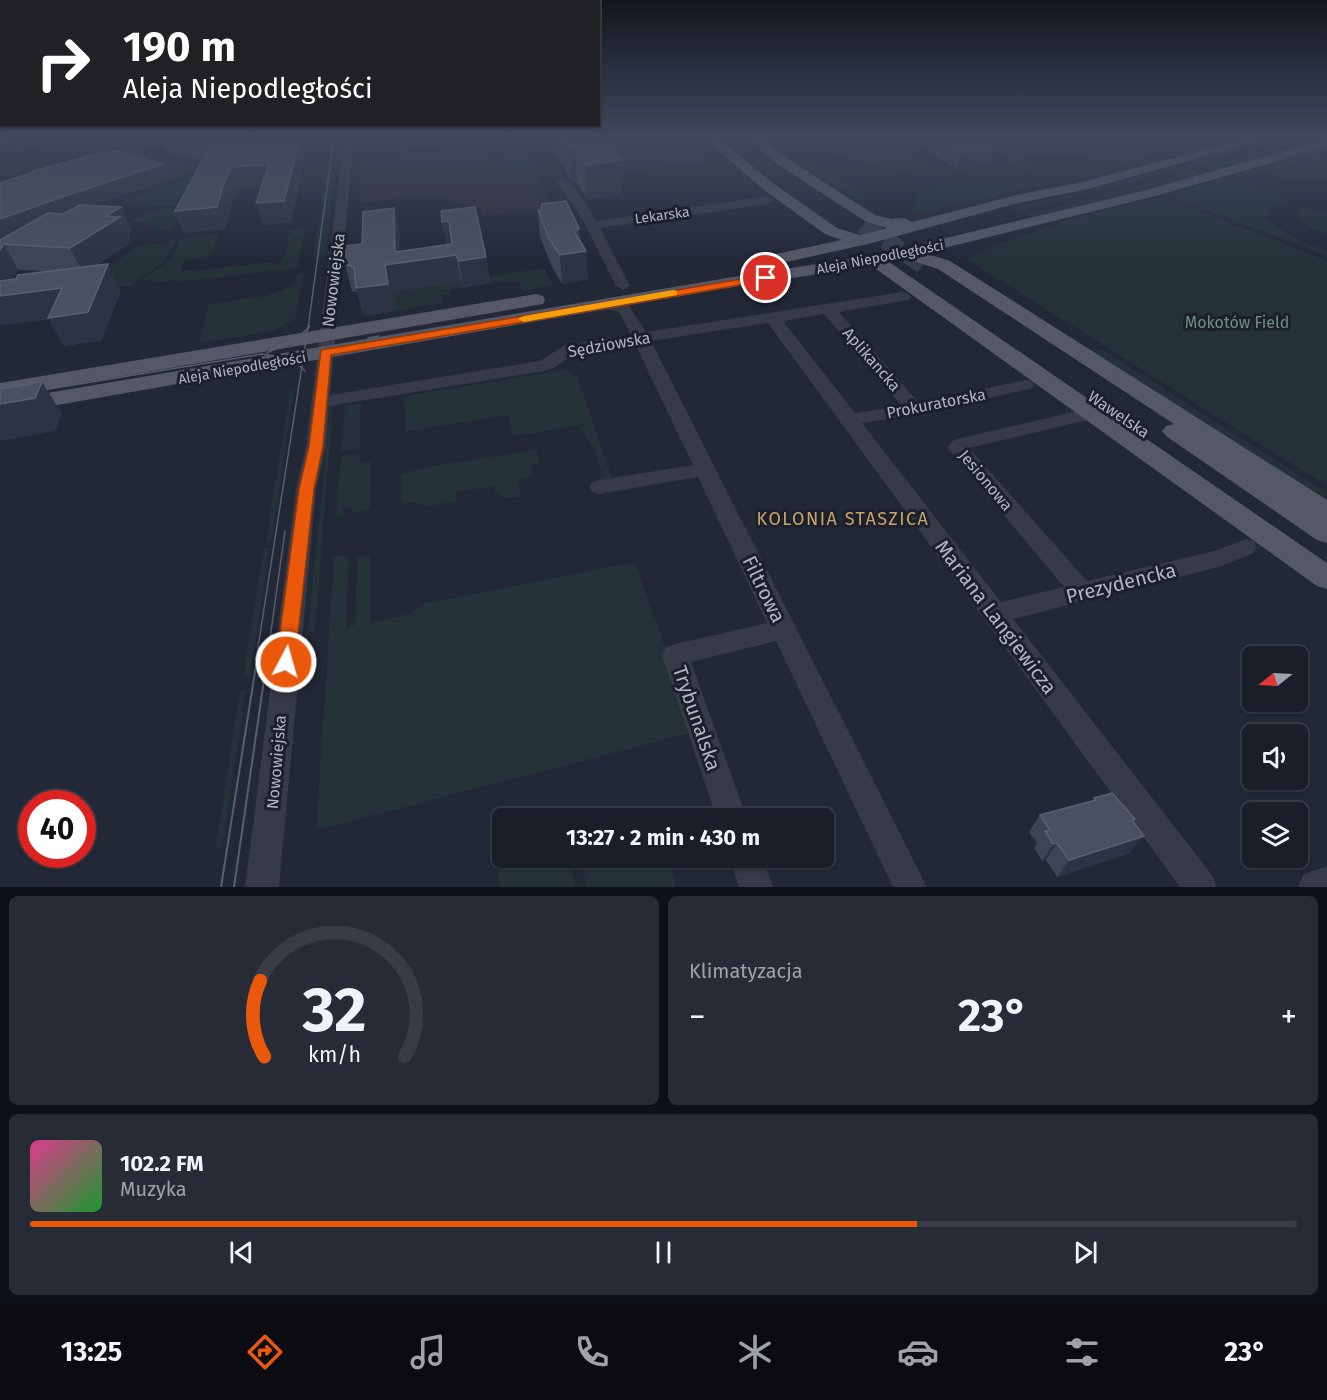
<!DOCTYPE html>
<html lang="pl">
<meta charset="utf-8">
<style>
body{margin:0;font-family:"Fira Sans",sans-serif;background:#272b35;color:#f1f3f6;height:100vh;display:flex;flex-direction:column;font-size:22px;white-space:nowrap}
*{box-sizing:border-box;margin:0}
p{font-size:20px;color:#9fa2a8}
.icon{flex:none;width:33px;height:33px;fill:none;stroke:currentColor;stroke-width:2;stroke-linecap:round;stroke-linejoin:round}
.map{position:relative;height:887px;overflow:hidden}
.panel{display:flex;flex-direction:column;gap:9px;padding:9px;background:#0e1017;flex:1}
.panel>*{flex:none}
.banner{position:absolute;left:0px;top:0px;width:600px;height:126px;box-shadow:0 2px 4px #0004,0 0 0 2px #383c46;background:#202124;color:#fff;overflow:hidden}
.needle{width:39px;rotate:252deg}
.buttons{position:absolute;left:1242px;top:646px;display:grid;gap:12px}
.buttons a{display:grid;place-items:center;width:66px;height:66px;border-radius:9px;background:#1a1e29;box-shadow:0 2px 4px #0004,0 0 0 2px #383c46;font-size:30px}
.speed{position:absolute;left:18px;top:790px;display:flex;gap:12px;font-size:30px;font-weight:700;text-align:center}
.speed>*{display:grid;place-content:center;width:78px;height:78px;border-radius:50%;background:#1a1e29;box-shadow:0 2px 4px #0004,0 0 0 2px #383c46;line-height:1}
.speed .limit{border:9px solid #d22;background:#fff;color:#111}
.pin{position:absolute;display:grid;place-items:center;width:51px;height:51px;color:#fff;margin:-26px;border:3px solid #fff;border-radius:50%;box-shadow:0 2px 6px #0007}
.me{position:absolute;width:66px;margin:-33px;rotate:6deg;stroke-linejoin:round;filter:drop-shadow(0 0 4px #0008)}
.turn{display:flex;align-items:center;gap:21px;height:126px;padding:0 24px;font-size:27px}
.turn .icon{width:78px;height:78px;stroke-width:2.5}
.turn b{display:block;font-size:42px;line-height:51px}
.big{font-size:45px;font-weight:700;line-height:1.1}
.panel .card{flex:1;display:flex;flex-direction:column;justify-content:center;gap:9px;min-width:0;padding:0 21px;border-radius:9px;background:#272b35}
.panel .dial{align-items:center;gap:0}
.dial svg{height:156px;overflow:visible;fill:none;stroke:#383c46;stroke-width:7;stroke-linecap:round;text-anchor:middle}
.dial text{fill:#f1f3f6;stroke:none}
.song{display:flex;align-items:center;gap:18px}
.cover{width:72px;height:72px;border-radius:9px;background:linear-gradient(135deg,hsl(330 70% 55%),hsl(130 70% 35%))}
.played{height:6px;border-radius:3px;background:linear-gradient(90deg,#ea580c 70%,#383c46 70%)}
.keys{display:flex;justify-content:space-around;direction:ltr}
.heat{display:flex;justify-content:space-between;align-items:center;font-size:33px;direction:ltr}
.panel .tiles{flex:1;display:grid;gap:9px;grid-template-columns:1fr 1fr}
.card:last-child{grid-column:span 2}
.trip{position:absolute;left:492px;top:808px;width:342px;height:60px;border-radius:9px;background:#1a1e29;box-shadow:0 2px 4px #0004,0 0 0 2px #383c46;font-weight:700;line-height:60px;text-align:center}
.tab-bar{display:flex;height:96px;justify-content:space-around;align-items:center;background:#0a0c10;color:#9fa2a8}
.tab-bar .icon{width:42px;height:42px}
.tab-bar .current{color:#ea580c}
.tab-bar b{font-size:27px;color:#f1f3f6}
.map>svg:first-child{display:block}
.medical{fill:#312e39}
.green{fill:#253238}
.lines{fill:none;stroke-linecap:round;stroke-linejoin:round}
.major-tunnel-far1{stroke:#383d4c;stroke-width:14;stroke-dasharray:14 7;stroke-linecap:butt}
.major-tunnel{stroke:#383d4c;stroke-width:18;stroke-dasharray:18 9;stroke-linecap:butt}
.minor{fill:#373a47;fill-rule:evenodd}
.major{fill:#555967;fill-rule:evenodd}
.tram-far1{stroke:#595e6e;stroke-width:1.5}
.tram{stroke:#595e6e;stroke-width:2}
.wall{fill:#3f4455;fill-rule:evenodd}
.shaded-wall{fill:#2e3344}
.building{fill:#4b5061;stroke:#5b6070;stroke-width:1.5}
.route{fill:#ea580c;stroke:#983908;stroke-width:1.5}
.slow{fill:#f59e0b}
.labels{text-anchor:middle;stroke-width:6;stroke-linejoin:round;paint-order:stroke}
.far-street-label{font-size:14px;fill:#b2b5c3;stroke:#1c202c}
.street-label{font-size:16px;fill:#b2b5c3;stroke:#1c202c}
.park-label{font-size:16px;fill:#6b927c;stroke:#1c202c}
.neighbourhood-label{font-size:18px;letter-spacing:1.5px;fill:#c7a468;stroke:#1c202c}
.near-street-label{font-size:20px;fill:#b2b5c3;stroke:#1c202c}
</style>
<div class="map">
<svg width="1327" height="887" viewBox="0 0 1327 887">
<rect width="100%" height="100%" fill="#232837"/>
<!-- medical -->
<polygon class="medical" points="524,144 553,208 482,216 480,209 434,196 359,203 362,158 490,147 493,157 508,155 506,145"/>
<!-- green -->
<g class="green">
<polygon points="331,137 340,137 330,218 319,220"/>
<path d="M756,137H893L910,145L900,147C906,151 911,150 916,153L911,155C915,158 920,156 925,160L919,161L928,163C912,174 884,169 866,163L869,162L861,159L856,160L817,149L842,147L864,151L876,147L873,142C862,138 850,137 839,141L838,144L827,145L821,140L812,141L813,143L799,142L793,145L797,148C776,154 772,148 756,137Z"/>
<polygon points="967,137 1221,137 1123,163 1066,155 1019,159 1034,169 1026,170"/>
<polygon points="1283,137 1294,137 1198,164 1192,161"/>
<polygon points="1231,138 1238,141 1142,167 1124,166"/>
<polygon points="1327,138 1218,169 1206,167 1273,149 1280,151"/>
<polygon points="524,144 553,207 509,213 507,207 528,209 547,205 530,189 535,178 538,177 534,168 516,169 504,174 499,173 492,175 496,177 490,179 452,162 451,157 453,156 447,157 450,157 451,161 423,157 376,164 374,161 364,162 361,165 362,158 490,147 493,157 508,156 506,145"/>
<polygon points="1327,147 1327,155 1259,175 1231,175"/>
<polygon points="142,154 190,168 199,168 195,172 188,171 192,173 142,191 139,190 171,179 124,160"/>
<path d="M788,156C813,165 829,176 854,185L853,191L867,193L864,203Z"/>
<polygon points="1327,157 1327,179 1264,176"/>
<polygon points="1181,166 1188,167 1018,211 1013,209"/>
<polygon points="1197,170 1201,174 1032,217 1027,215"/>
<polygon points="1017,178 1042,185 923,213 913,212 917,192 909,190 917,187 920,190 935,188 933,186 976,182 980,184 1010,182 1008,179"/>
<path d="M1226,178L1285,198L1288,203L1270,210V216H1264C1281,233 1304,242 1327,250V256L1167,195Z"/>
<path d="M195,179L185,205C166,207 142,207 125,201L185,180Z"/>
<polygon points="1157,198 1192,208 1327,261 1327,486 968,260 977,252 1067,220"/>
<path d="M183,207L170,233L148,224L149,223L129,222C145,212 165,209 183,207Z"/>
<polygon points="1302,207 1327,214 1327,235 1309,227 1299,220 1296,213"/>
<polygon points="330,223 325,256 315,257 312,267 318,224"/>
<polygon points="303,227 305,227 298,268 175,282 176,279 150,284 151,279 140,281 174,257 172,256 181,238 219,234 212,253 205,258 184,260 180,272 271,262 274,263 273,266 278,265 286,252 288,236 292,232 286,232"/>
<polygon points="178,239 165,258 167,259 166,261 135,281 133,286 87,289 93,276 139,246 167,243 169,240"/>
<polygon points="544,268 553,285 522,291 518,282 491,283 488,277"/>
<polygon points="304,273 295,319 274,331 199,343 209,304 266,296 292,286 297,274"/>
<polygon points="461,281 463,288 449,290 450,294 441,295 443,303 395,311 392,292"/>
<polygon points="1100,348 1327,493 1327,503 1091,350"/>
<polygon points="564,370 577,376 613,481 600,483 601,470 594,448 579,429 583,425 513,436 508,415 405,432 404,396"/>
<polygon points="294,390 272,540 266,541 290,391"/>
<polygon points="361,403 360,449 341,452 345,405"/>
<polygon points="333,406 315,631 308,632 330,408"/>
<polygon points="536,450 540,463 531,464 533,476 518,479 521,497 505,498 498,491 495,492 494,486 455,492 456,501 425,507 418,503 402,502 401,474 427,467"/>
<polygon points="360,453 360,463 371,461 370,509 352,513 351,507 344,509 343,516 336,517 341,456"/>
<polygon points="264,548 270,548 250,676 243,678"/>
<polygon points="370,554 370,623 409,614 427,603 635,562 694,732 316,830 334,556 344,555 349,561 346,628 355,625 357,557"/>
<polygon points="246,690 222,848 215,850 240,691"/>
<polygon points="500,858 570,858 575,887 500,887 498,867 501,866"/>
<polygon points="581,858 669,858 676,887 587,887"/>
</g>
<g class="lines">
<!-- major-tunnel-far1 -->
<polyline class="major-tunnel-far1" points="863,225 865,227"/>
<!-- major-tunnel -->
<polyline class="major-tunnel" points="863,225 927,268"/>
<!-- minor -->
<g class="minor">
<polygon points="166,137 183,137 104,164 96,164 95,162"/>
<path d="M344,137H354L330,395L540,361L565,345L631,335L619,312L601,307L598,304L606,299L629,306L646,332L903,292L908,294L911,297L908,300L839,312L919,403L1025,380L1031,381L1034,385L1031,389L1025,390L915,415L862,423L1001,602L1064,587L947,447L954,440L961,438L1094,407L1101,409L1103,413L1101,417L969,448L1087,581L1214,551L1246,539L1254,541L1257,547L1254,553L1219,567L1013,619L1212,875L1217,887H1180L768,323L651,341L927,887H893L776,641L691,662L747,819H717L662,655L666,647L675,644L767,623L698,477L599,494L592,492L589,487L592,482L599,480L693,465L635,344L575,353L554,368L544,371L329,406L326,446L316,489L279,887H245L296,489L306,446ZM824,314L902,406L855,413L783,321Z"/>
<path d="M562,179C576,184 588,208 596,221L768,196L774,200L768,204L600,228L630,286L623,290L616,286L582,218L556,182Z"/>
<polygon points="730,858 762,858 773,887 739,887"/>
<polygon points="1327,866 1327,887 1298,887 1303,875"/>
</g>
<!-- major -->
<g class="major">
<polygon points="703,137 717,137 774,184 837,228 860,235 887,228 865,221 780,166 745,137 760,137 790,160 875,215 891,219 905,218 912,222 1017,195 1082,182 1253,137 1275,137 1088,189 1018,203 868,244 763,267 757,266 754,262 757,258 842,240 825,234 764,190"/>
<polygon points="1327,139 1327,147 1155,196 924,253 950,261 1327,500 1327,543 1317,540 1166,436 1162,431 1166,426 1174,424 938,269 904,258 889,262 1327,563 1327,589 1317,586 872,266 733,287 0,415 0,401 733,277 875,255 1146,190"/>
<polygon points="536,294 543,296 545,300 543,304 0,397 0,383"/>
</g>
<!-- tram-far1 -->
<g class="tram-far1">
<polyline points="368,338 379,336"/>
<polyline points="267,353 299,337 310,326"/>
<polyline points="0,397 262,354 292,359 305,371"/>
<polyline points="256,660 309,321 334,137"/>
<polyline points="267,660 285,531"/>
</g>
<!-- tram -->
<g class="tram">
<polyline points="221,887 257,659"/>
<polyline points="234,887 267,659"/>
</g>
</g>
<!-- wall -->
<g class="wall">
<polygon points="160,137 309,137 291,222 263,225 262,185 239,188 232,201 225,229 184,233 175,211 203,160 165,151"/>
<polygon points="548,137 704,137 703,163 622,171 622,195 587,199 577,182 571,182"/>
<polygon points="924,137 972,137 992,150 988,166 957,169 922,147"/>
<path d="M33,171L169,179L92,205L132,231L128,234L131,242L95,266L121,290L102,340L64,346L49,319L0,325V240L9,235L0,238V183L34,173ZM18,270L48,271L12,279Z"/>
<polygon points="394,208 400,233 400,251 447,245 491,283 463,288 461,281 392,292 395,311 364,316 357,292 352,291 345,264"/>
<polygon points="538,210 580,240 588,279 562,284 552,267 540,237"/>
<polygon points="1094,798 1135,819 1133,822 1130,853 1057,877 1046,860 1042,861 1034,848 1037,843 1029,832 1040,815 1092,801"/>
</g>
<!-- shaded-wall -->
<g class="shaded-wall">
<polygon points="39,137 70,137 61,142 46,143 38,149 0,152 0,144"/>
<polygon points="300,137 309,137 291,222 263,225 256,203"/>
<polygon points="366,137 516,137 516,139 507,140 507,143 369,153"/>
<polygon points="632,137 704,137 703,163 622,171 622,195 587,199 585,165 607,140"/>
<polygon points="575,148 577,182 571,182 569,149"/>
<polygon points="992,150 988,166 957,169 961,152"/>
<polygon points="163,164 169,179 67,214 0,238 0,219 59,198"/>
<polygon points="269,164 275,184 239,188 232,201 225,229 184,233 175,211 225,180 232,167"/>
<polygon points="121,207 132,231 128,234 131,242 83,273 70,248 105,216"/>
<polygon points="394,208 400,233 401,263 456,255 461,281 392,292 395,311 364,316 356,288 385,265 395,252"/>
<polygon points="449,221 454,246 447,247 442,222"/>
<polygon points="579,228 581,252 586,251 588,279 562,284 560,255"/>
<polygon points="4,244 18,270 2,295 108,264 121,290 102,340 64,346 49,319 0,325 0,250"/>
<polygon points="486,257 491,283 463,288 459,261"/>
<polygon points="42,382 62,414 55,431 0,441 0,404"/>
<polygon points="1144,836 1130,853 1057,877 1069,860"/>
<polygon points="1057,843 1046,860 1042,861 1053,844"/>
</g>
<!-- building -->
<g class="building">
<polygon points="0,137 39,137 34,141 0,144"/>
<polygon points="182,137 300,137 284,201 256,203 269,164 232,167 225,180 217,207 175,211 211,144"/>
<polygon points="562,137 632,137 607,140 621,160 585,165 575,148 569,149"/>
<polygon points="935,137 972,137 992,150 961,152"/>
<polygon points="117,151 163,164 59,198 0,219 0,186 3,185 0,184 0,183 35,172 33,171 101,153 106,154"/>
<polygon points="566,201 579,228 575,232 586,251 560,255 549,239 538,210 541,210 542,204"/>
<polygon points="80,205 121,207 105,216 120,217 70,248 4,244 0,250 0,240 48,213 63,214"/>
<polygon points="475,207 486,257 459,261 456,255 385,265 388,284 356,288 354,267 345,264 346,246 362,244 363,212 394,208 395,252 452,244 449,221 442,222 441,211"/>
<polygon points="108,264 88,312 48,318 62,288 0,296 0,281 16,279 18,275"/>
<polygon points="42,382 35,398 0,404 0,389"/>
<polygon points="1112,793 1135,819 1132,820 1144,836 1069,860 1057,843 1053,844 1045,831 1050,830 1040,815 1096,800 1094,798"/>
</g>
<!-- sky -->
<linearGradient id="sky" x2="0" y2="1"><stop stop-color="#13161e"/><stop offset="0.52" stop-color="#3f485e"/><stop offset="1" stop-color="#3f485e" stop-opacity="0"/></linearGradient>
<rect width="1327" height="262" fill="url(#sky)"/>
<!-- route -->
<polygon class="route" points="766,275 770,276 770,280 331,355 323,446 314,489 295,662 292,667 286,669 279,667 276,662 299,489 309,446 321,350"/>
<!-- slow -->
<polygon class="slow" points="673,290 677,291 677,295 524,322 518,319 524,316"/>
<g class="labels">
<!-- far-street labels -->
<g class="far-street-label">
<text transform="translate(662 215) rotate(-8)" y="5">Lekarska</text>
<text transform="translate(880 257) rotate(-11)" y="5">Aleja Niepodległości</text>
<text transform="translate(242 368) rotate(-10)" y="5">Aleja Niepodległości</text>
</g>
<!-- street labels -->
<g class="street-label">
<text transform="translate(333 280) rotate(-83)" y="6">Nowowiejska</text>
<text transform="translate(609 344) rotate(-10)" y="6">Sędziowska</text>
<text transform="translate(872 359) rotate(49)" y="6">Aplikancka</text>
<text transform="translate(936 403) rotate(-11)" y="6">Prokuratorska</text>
<text transform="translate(1119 414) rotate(34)" y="6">Wawelska</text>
<text transform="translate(986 480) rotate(50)" y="6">Jesionowa</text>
<text transform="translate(276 762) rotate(-85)" y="6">Nowowiejska</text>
</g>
<!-- park labels -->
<g class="park-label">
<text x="1237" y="328">Mokotów Field</text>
</g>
<!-- neighbourhood labels -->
<g class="neighbourhood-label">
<text x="843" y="525">KOLONIA STASZICA</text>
</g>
<!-- near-street labels -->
<g class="near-street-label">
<text transform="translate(1121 583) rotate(-14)" y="7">Prezydencka</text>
<text transform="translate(764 589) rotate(64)" y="7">Filtrowa</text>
<text transform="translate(996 617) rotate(53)" y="7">Mariana Langiewicza</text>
<text transform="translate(697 718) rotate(71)" y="7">Trybunalska</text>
</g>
</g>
</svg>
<div class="buttons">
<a><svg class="needle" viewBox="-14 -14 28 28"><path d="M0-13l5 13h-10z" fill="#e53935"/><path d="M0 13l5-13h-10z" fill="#9fa2a8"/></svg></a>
<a><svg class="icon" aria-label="sound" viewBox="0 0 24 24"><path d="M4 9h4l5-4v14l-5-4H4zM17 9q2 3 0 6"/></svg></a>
<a><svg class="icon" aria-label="layers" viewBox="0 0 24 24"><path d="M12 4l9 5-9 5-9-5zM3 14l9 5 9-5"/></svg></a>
</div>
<div class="speed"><div class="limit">40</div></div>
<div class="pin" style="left:766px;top:278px;background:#d93025"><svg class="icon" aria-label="arrive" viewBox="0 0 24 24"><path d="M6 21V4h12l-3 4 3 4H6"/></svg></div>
<svg class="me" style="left:286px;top:662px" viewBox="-20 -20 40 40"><circle r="17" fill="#ea580c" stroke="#fff" stroke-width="3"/><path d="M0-11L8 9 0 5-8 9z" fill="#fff"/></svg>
<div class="trip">13:27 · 2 min · 430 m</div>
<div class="banner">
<div class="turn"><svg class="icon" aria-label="right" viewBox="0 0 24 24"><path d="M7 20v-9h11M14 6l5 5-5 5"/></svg><div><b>190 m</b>Aleja Niepodległości</div></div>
</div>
</div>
<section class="panel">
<div class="tiles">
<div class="card dial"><svg viewBox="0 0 100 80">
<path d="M14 69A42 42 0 1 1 86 69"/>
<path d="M14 69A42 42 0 0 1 12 30" stroke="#ea580c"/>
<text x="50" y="56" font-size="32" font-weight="700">32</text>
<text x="50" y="72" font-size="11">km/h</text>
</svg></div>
<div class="card"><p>Klimatyzacja</p>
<div class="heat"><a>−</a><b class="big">23°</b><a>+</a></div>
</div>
<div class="card">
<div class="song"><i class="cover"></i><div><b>102.2 FM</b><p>Muzyka</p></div></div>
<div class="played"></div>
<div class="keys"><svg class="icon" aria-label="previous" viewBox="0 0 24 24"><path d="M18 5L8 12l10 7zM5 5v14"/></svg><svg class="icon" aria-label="pause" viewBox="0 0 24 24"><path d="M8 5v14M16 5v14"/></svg><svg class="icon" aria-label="next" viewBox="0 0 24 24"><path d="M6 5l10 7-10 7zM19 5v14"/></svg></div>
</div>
</div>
</section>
<nav class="tab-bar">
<b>13:25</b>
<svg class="icon current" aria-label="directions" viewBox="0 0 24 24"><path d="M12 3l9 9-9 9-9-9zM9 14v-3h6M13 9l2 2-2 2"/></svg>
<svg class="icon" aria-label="music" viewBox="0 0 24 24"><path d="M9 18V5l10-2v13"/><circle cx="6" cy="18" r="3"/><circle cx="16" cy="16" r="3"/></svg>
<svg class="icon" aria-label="phone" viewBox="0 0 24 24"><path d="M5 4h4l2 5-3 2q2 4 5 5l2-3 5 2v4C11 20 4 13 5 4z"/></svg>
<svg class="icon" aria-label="climate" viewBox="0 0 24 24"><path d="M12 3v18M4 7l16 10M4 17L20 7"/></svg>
<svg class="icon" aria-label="car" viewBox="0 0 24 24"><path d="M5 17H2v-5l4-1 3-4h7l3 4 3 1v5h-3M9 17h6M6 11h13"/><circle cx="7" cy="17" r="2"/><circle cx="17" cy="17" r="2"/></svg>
<svg class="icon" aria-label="filters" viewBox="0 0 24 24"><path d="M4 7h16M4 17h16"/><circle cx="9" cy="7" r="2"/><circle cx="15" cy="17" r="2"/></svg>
<b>23°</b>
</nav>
